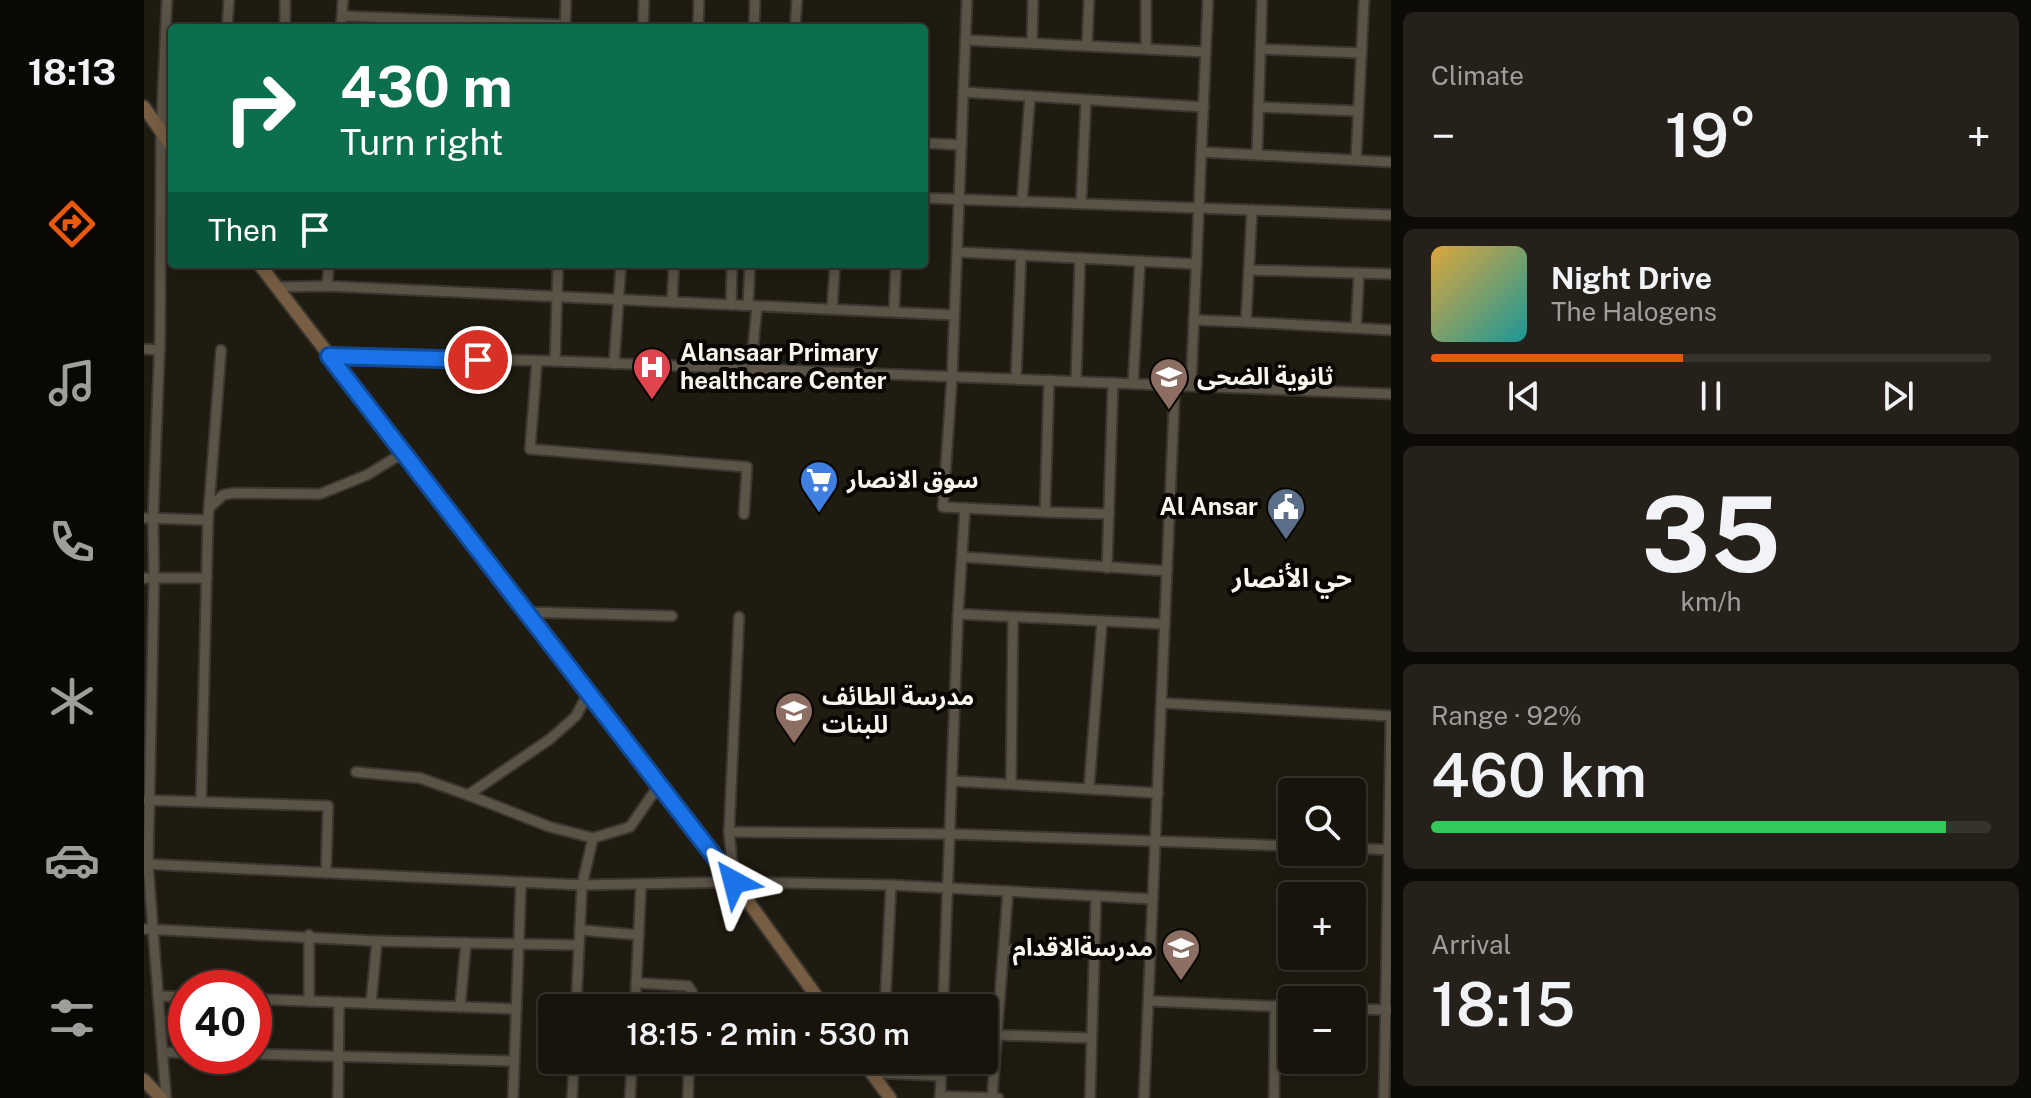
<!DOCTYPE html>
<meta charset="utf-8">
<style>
body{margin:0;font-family:"Public Sans","Noto Sans Arabic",sans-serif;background:#25211a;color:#f1f3f6;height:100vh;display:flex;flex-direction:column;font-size:30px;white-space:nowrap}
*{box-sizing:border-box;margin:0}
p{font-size:26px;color:#9f9e9d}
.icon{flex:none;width:44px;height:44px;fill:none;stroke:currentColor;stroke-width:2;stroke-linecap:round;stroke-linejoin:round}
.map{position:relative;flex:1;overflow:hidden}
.drawer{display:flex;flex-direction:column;gap:12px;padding:12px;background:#0d0b07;width:640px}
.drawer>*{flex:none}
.guide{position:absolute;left:24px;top:24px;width:760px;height:244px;border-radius:8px;box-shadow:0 4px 20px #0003,0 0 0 2px #36332d;background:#0b6e4f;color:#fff;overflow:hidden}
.buttons{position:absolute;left:1134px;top:778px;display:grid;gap:16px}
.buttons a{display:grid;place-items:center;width:88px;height:88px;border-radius:8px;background:#18140c;box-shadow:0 4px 20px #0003,0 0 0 2px #36332d;font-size:40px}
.speed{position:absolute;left:24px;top:970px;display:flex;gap:16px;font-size:40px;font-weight:700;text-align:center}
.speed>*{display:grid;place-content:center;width:104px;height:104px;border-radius:50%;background:#18140c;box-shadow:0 4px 20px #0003,0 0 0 2px #36332d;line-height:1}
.speed .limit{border:12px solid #d22;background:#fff;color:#111}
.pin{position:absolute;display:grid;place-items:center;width:68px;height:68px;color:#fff;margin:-34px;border:4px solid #fff;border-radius:50%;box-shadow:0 2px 8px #0007}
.me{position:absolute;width:88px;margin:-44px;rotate:322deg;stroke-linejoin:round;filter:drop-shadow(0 0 6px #0008)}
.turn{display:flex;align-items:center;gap:28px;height:168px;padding:0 40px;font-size:36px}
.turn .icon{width:104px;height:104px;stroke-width:2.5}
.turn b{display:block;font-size:56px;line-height:68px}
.then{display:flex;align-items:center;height:76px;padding:0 40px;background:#0003;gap:16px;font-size:30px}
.big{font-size:60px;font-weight:600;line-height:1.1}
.drawer .card{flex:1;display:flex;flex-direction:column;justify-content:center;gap:12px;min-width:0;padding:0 28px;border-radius:12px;background:#25211a}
.drawer .dial{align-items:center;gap:0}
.dial b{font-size:104px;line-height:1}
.song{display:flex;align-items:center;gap:24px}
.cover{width:96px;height:96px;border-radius:12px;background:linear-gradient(135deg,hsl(40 70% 55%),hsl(180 70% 35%))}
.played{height:8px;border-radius:4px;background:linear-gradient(90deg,#ea580c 45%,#36332d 45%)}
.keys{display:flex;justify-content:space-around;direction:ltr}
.heat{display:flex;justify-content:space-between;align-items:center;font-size:44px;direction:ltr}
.charge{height:12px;border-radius:6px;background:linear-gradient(90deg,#34c759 92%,#36332d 0)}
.trip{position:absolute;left:394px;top:994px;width:460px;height:80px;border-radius:8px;background:#18140c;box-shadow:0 4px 20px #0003,0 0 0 2px #36332d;font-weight:600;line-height:80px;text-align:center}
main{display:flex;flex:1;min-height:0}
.dock{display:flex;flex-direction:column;width:144px;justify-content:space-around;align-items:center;background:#0a0805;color:#9f9e9d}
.dock .icon{width:56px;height:56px}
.dock .on{color:#ea580c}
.dock b{font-size:36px;color:#f1f3f6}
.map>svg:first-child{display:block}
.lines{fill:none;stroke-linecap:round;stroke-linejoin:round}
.street-casing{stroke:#3a3630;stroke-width:13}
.secondary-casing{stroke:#3a3630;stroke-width:16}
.street{stroke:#5a5346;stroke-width:9}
.secondary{stroke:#775e42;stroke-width:12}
.route-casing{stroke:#114b97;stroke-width:20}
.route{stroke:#1a73e8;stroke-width:14}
.labels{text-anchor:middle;stroke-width:8;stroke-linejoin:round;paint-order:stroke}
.poi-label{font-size:24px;font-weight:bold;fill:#f8f5ed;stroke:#080603;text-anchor:start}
.neighbourhood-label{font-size:26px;font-weight:bold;fill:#f8f5ed;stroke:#080603}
</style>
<main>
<nav class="dock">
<b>18:13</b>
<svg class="icon on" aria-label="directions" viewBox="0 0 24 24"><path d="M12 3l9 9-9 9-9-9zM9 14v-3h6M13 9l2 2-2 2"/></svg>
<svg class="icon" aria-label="music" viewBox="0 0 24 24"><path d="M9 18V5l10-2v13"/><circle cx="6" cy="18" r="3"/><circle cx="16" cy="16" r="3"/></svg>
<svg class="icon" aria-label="phone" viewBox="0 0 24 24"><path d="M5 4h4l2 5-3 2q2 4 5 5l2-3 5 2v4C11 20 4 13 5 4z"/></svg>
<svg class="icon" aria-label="climate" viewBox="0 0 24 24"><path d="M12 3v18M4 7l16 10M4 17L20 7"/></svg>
<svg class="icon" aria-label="car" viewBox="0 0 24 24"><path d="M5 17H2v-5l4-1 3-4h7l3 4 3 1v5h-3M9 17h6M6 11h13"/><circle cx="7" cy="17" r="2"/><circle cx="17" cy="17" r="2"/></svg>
<svg class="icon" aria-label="filters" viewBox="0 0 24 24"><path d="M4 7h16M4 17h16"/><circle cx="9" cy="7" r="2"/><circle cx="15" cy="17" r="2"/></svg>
</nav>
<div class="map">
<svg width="1247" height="1098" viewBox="0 0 1247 1098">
<rect width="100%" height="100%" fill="#201b10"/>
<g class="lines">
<defs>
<g id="street">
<polyline points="823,0 808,377 799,507 901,512"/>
<polyline points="199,16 421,25"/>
<polyline points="83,28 85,0"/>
<polyline points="141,28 141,0"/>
<polyline points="197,28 199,0"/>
<polyline points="421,28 422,0"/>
<polyline points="499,28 500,0"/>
<polyline points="554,28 555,0"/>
<polyline points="610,28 611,0"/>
<polyline points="651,28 653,0"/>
<polyline points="821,40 1062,52"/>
<polyline points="888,42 889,0"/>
<polyline points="943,45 945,0"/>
<polyline points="1002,48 1002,0"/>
<polyline points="1116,49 1217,53"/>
<polyline points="819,92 1060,107"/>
<polyline points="1114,107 1214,111"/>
<polyline points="780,143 817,145"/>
<polyline points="1058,152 1247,162"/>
<polyline points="1113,155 1118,0"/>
<polyline points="1212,160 1220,0"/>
<polyline points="780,198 1247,215"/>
<polyline points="878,202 886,96"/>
<polyline points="937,204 942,100"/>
<polyline points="813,252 1053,264"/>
<polyline points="1105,270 1247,274"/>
<polyline points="183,286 185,264"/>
<polyline points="132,287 183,286 810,315"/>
<polyline points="528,302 530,264"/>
<polyline points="587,305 588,264"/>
<polyline points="604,305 606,264"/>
<polyline points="688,309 691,264"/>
<polyline points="750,311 752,264"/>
<polyline points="1050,320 1102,322 1108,210"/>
<polyline points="1102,322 1247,330"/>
<polyline points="1212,328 1215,273"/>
<polyline points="0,349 16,350"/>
<polyline points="185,356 411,361 1247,394"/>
<polyline points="393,361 386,449 603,467 600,514"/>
<polyline points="411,361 414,264"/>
<polyline points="470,364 477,264"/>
<polyline points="607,369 613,306"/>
<polyline points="872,379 877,255"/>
<polyline points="905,380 901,512 965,514"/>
<polyline points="932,381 936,258"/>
<polyline points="989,384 996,261"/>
<polyline points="1047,386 1064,0"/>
<polyline points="65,508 79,495 89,493 176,494 223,475 259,453"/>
<polyline points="0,518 64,520"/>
<polyline points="819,557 1023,571"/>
<polyline points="963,568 969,383"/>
<polyline points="0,578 63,578"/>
<polyline points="382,612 528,616"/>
<polyline points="814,614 1021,624"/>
<polyline points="1018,703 1247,716"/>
<polyline points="212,772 276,778 324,795 406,739 432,716 444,693"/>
<polyline points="809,781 1014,793"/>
<polyline points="867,783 869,617"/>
<polyline points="945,788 958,621"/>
<polyline points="324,795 406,827 449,838 486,827 515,785"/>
<polyline points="0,800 184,806 182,873"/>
<polyline points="57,801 64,520 77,350"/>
<polyline points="585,832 807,834 1148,846"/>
<polyline points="1208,848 1247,850"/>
<polyline points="0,864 438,885 590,882 747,885 1009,899"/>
<polyline points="590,882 585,832 595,617"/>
<polyline points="0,929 233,941"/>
<polyline points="436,930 495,935"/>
<polyline points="322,943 435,945"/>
<polyline points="860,950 950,952"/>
<polyline points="492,983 544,986 548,992 547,1008"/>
<polyline points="14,996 42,997"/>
<polyline points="110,999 372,1009"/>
<polyline points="165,1001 165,935"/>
<polyline points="1005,1001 1148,1007"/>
<polyline points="227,1003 233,941 322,943 316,1007"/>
<polyline points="432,1008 438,885 449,838"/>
<polyline points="491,1008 497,885"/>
<polyline points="741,1008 747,885"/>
<polyline points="799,1008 814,614 821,508"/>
<polyline points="1208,1009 1247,1010"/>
<polyline points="853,1035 947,1038"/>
<polyline points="19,1052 42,1053"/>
<polyline points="110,1054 370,1061"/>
<polyline points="737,1073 797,1076"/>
<polyline points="796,1096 854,1098"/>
<polyline points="22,1098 4,865 10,578 9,519 16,337 17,132 23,0"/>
<polyline points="194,1098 195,1002"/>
<polyline points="369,1098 377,882"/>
<polyline points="428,1098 430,1060"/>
<polyline points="486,1098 488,1060"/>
<polyline points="544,1098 545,1060"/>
<polyline points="796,1098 798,1060"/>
<polyline points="848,1098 864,891"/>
<polyline points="946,1098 952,896"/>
<polyline points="1000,1098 1031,385"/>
<polyline points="1130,1098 1131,1006"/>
<polyline points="1240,1098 1247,717"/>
</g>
<g id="secondary">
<polyline points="0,107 28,147"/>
<polyline points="115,264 590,882 681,1008"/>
<polyline points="718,1060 746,1098"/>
<polyline points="0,1080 17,1098"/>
</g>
</defs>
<!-- street casing -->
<use href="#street" class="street-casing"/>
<!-- secondary casing -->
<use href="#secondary" class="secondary-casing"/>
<!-- street -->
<use href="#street" class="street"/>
<!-- secondary -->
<use href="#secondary" class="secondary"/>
</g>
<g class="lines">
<defs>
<polyline id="route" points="334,360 185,356 590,882"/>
</defs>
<!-- route casing -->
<use href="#route" class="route-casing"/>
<!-- route -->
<use href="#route" class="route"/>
</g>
<!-- icons -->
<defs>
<symbol id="hospital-pin" viewBox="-11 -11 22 30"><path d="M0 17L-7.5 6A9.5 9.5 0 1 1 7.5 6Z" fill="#e0444e" stroke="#080603"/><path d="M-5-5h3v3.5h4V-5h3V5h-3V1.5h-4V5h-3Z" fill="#fff"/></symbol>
<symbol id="school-pin" viewBox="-11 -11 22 30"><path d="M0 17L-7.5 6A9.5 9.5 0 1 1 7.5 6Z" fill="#8d6e63" stroke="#080603"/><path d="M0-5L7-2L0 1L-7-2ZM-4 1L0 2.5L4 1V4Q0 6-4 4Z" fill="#fff"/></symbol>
<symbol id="supermarket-pin" viewBox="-11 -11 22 30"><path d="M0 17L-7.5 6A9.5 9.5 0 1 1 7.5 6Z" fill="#3f7fe0" stroke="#080603"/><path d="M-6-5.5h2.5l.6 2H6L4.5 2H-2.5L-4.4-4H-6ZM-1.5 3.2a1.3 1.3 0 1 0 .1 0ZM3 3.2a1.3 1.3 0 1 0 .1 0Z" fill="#fff"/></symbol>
<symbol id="civic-pin" viewBox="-11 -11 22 30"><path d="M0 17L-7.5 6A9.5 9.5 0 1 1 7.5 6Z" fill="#5c6f8a" stroke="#080603"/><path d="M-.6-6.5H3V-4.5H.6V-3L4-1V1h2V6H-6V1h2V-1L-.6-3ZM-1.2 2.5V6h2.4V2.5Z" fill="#fff"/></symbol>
</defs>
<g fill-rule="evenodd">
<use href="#hospital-pin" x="486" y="345" width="44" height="60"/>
<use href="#school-pin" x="1003" y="355" width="44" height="60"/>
<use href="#supermarket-pin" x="653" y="458" width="44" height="60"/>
<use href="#civic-pin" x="1120" y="485" width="44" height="60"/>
<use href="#school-pin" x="628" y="689" width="44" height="60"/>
<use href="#school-pin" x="1015" y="926" width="44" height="60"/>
</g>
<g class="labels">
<!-- poi labels -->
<g class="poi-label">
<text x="536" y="361">Alansaar Primary<tspan x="536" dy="28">healthcare Center</tspan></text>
<text x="1053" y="385">ثانوية الضحى</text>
<text x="703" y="488">سوق الانصار</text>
<text x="1114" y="515" text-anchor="end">Al Ansar</text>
<text x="678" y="705">مدرسة الطائف<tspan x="678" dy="28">للبنات</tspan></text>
<text x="1009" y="956" text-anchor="end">مدرسةالاقدام</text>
</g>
<!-- neighbourhood labels -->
<g class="neighbourhood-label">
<text x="1148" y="587">حي الأنصار</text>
</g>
</g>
</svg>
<div class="buttons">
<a><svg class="icon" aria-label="search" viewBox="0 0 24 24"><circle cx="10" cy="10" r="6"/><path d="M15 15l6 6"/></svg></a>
<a>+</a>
<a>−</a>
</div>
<div class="speed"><div class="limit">40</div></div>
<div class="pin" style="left:334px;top:360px;background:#d93025"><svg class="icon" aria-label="arrive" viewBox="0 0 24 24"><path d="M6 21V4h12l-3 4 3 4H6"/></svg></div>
<svg class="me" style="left:590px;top:882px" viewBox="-20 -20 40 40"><path d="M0-17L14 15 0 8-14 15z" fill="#1a73e8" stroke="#fff" stroke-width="4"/></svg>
<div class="trip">18:15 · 2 min · 530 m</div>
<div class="guide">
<div class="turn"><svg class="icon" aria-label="right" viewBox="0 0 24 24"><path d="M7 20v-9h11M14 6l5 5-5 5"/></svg><div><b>430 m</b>Turn right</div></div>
<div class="then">Then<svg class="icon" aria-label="arrive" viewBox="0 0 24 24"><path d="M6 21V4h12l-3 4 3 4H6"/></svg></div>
</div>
</div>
<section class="drawer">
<div class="card"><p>Climate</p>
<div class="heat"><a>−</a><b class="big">19°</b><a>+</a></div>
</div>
<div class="card">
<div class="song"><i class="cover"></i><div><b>Night Drive</b><p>The Halogens</p></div></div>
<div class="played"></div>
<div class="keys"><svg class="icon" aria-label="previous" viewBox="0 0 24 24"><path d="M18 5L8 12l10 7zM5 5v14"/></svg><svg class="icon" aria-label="pause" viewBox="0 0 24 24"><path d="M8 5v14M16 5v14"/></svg><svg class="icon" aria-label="next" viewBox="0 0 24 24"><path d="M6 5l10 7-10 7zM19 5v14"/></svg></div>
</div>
<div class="card dial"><b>35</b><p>km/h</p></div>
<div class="card"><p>Range · 92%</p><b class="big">460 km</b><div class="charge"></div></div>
<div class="card"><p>Arrival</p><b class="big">18:15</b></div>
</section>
</main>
